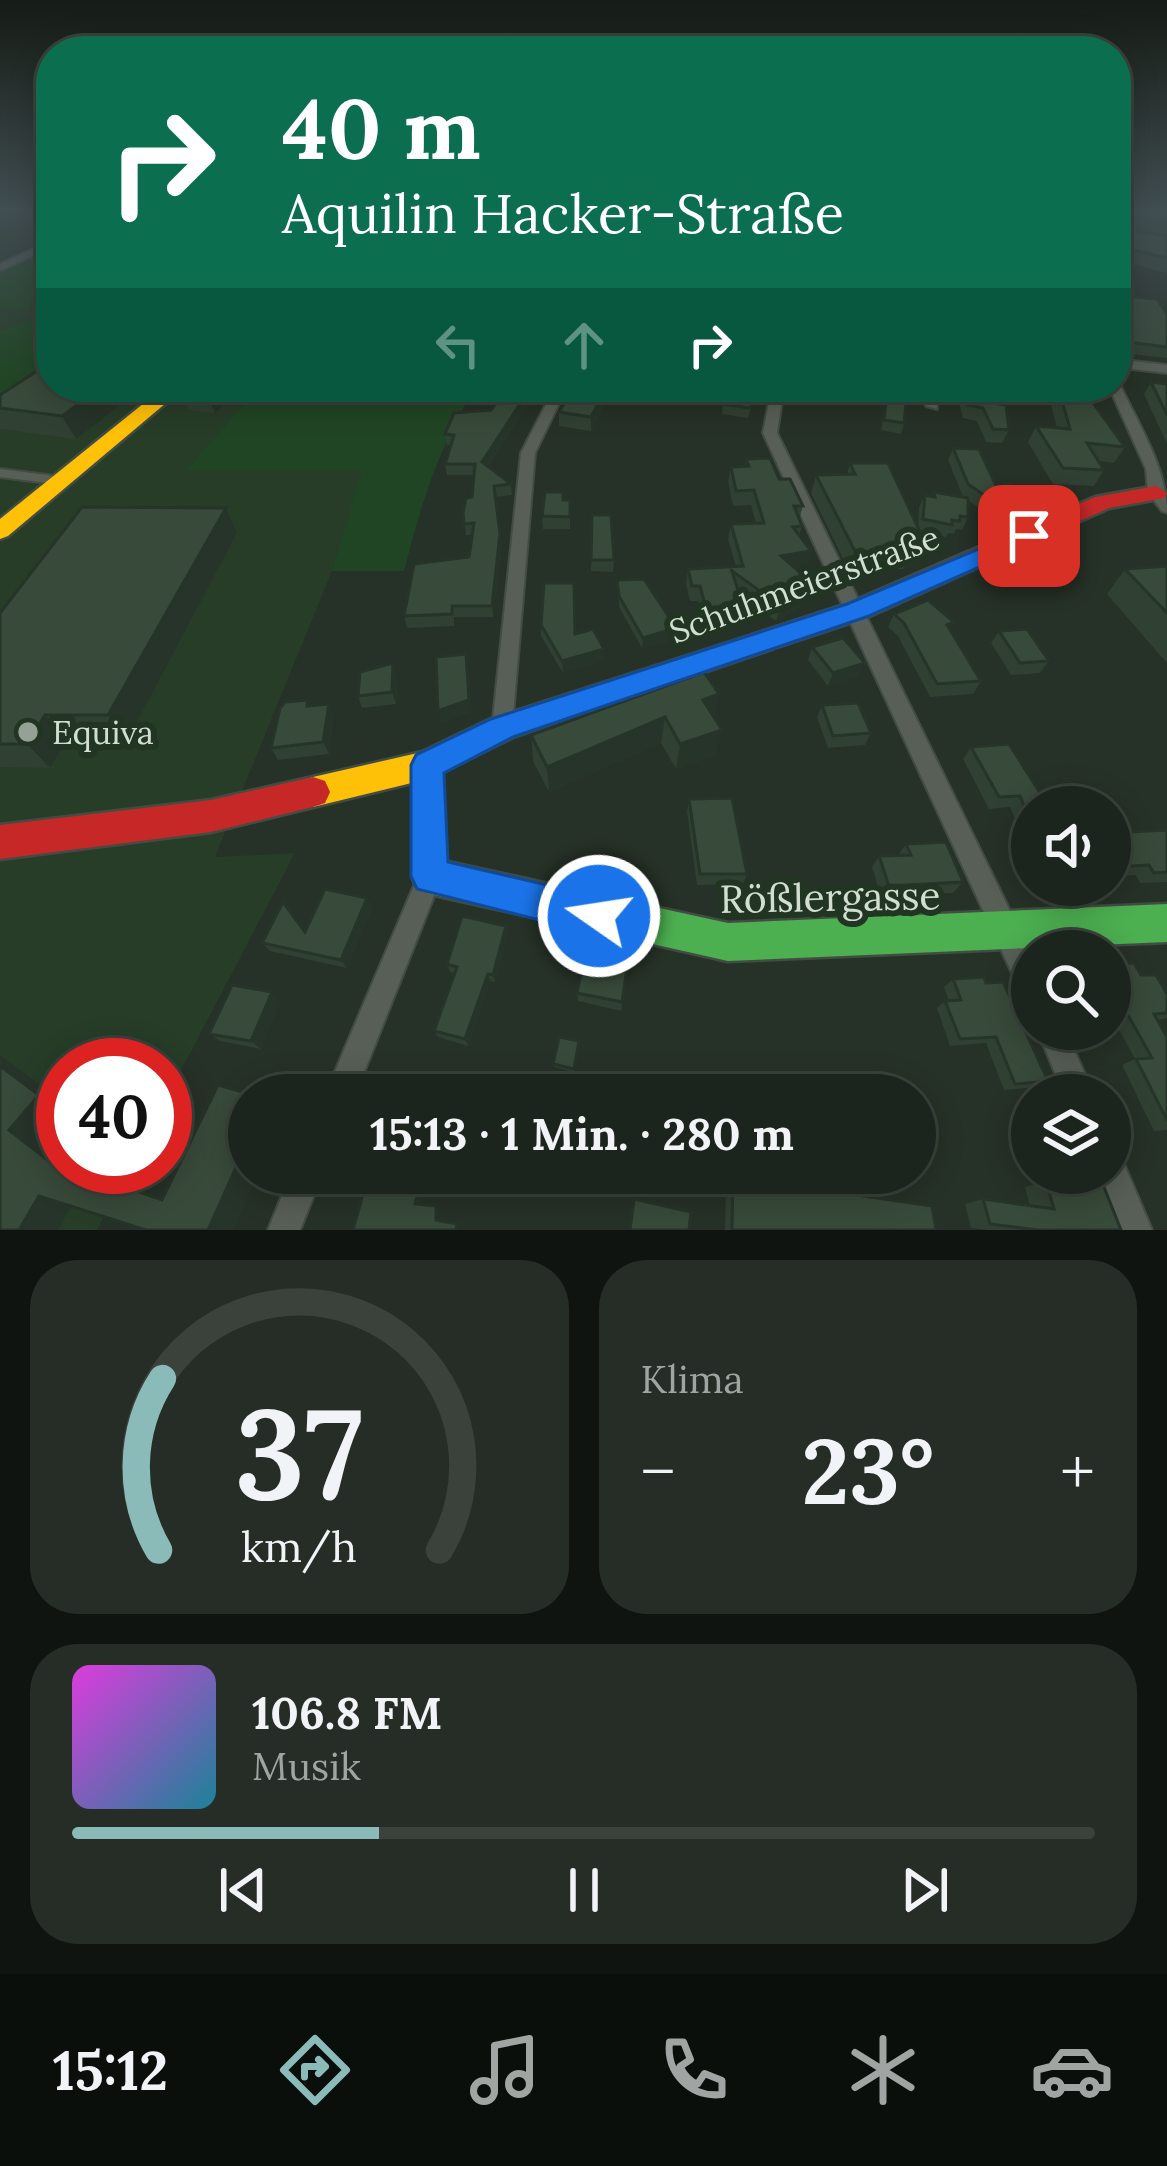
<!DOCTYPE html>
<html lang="de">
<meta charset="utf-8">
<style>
body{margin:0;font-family:Lora,serif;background:#252d26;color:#f1f3f6;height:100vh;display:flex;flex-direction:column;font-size:45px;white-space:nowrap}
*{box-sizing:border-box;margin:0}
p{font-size:39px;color:#a0a5a4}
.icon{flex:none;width:66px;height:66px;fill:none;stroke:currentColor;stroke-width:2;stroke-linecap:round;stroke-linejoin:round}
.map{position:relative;height:1230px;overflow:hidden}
.panel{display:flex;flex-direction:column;gap:30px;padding:30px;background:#0f1410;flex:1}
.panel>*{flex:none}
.hud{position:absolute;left:36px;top:36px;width:1095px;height:366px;border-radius:48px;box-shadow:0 6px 30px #0003,0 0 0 3px #3a423b;background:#0b6e4f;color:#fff;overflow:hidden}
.controls{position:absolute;left:1011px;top:786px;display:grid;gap:24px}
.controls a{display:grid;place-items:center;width:120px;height:120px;border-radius:50%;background:#1c251d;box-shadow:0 6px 30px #0003,0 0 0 3px #3a423b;font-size:60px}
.speed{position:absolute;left:36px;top:1038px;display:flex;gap:24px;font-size:60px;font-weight:700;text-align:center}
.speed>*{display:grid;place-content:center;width:156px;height:156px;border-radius:50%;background:#1c251d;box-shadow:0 6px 30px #0003,0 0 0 3px #3a423b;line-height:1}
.speed .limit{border:18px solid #d22;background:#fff;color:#111}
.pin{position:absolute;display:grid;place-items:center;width:102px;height:102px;color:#fff;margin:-51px;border-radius:24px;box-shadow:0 6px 18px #0006}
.me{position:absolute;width:132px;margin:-66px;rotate:283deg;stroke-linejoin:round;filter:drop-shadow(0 0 9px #0008)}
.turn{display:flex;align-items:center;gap:42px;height:252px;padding:0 48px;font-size:54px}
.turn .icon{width:156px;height:156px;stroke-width:2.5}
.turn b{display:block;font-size:84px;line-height:102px}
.lanes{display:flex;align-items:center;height:114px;padding:0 48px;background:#0003;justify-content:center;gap:60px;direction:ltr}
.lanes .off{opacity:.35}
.big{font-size:90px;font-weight:700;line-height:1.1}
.panel .widget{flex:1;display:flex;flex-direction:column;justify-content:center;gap:18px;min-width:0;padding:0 42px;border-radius:48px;background:#252d26}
.panel .dial{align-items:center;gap:0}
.dial svg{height:312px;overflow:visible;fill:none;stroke:#3a423b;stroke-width:7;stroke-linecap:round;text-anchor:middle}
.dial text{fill:#f1f3f6;stroke:none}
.song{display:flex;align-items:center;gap:36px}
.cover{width:144px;height:144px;border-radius:18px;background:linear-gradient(135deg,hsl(300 70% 55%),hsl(190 70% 35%))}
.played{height:12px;border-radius:6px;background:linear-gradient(90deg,#8bbbb9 30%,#3a423b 30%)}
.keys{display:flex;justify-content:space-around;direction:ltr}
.heat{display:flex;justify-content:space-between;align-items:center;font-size:66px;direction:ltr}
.panel .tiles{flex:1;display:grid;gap:30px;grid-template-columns:1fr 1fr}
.widget:last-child{grid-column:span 2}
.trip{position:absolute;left:228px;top:1074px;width:708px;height:120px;border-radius:60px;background:#1c251d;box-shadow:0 6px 30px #0003,0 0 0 3px #3a423b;font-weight:700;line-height:120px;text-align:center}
.tab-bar{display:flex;height:192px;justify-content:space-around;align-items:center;background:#0b0f0c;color:#a0a5a4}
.tab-bar .icon{width:84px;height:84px}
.tab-bar .current{color:#8bbbb9}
.tab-bar b{font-size:54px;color:#f1f3f6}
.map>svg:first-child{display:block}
.built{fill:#273d28}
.green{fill:#204524}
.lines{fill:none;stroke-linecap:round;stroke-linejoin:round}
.street-casing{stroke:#424c43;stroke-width:4}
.fast-casing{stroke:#424c43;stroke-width:5}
.slow-casing{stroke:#424c43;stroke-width:5}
.jam-casing{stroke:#424c43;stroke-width:5}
.street{fill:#575f57;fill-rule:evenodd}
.fast{fill:#4caf50;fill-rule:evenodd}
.slow{fill:#ffc107;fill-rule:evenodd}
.jam{fill:#c62828;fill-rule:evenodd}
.wall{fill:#304032}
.shaded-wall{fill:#273429}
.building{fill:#384a3a;stroke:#273429;stroke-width:3}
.route{fill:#1a73e8;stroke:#114b97;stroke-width:3}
.poi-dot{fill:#96a196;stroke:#223523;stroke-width:4.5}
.labels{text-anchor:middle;stroke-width:12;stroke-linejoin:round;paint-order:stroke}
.street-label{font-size:33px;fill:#d2ded2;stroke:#223523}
.poi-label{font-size:33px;fill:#d2ded2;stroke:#223523;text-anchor:start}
.near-street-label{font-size:39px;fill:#d2ded2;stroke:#223523}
</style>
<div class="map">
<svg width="1167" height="1230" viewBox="0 0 1167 1230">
<rect width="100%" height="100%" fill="#263127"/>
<!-- built -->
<polygon class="built" points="51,295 51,387 259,387 188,469 363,470 332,571 215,857 295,853 165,1101 165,1065 63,1065 63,1167 130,1167 97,1230 0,1230 0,308 22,311"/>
<!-- green -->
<g class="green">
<polygon points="51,247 51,253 38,260 51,262 51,295 22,311 0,308 0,271"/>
<path d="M51,315V381L0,418V332C18,321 33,322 51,315Z"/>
<path d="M259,387H476C439,445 421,505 404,571H332L362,470H186Z"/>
</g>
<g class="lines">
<defs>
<g id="street">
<polygon points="51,241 51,247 0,271 0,264"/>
<polygon points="1116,359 1167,365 1167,373 1116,367"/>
<path d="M1116,384L1121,387C1140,427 1167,469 1167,513L1162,511L1148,493L1146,469L1109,387H1116Z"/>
<polygon points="555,387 567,387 535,453 512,728 509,734 502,737 495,734 492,728 521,453"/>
<polygon points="772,387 784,387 777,433 1032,956 1032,998 1022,995 763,433"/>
<polygon points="924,387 936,387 937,409 926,406"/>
<polygon points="0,469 63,477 70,481 63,485 0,477"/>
<polygon points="428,756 436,758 439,765 442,876 355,1095 325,1095 418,876 417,765 420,758"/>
<polygon points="1037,1029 1065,1029 1094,1095 1064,1095"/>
<polygon points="1110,1152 1121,1157 1152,1230 1120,1230 1096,1173 1110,1173"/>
<polygon points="291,1173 323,1173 300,1230 268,1230"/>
</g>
<polygon id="fast" points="430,858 728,923 1167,904 1167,942 728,961 430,894 417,889 412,876 417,863"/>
<g id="slow">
<polygon points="164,387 185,387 8,536 0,539 0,519"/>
<polygon points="762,632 772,635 776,642 772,649 513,737 428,779 313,807 301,803 296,792 301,781 313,777 422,752 491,719"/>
</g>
<g id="jam">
<polygon points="1156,486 1167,493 1164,498 1109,508 865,618 762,652 752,649 748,642 752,635 847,604 1095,497"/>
<polygon points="313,777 325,781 330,792 325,803 313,807 211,832 0,859 0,825 211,800"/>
</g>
</defs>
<!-- street casing -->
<use href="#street" class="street-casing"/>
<!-- fast casing -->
<use href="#fast" class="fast-casing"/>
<!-- slow casing -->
<use href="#slow" class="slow-casing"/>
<!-- jam casing -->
<use href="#jam" class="jam-casing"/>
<!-- street -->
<use href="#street" class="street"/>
<!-- fast -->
<use href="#fast" class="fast"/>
<!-- slow -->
<use href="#slow" class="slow"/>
<!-- jam -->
<use href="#jam" class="jam"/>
</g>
<!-- wall -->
<g class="wall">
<polygon points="1116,210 1167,210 1167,236 1121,227 1121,229 1167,236 1167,273 1116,260"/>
<polygon points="1116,295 1167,314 1167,358 1122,353 1116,341 1116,326 1120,322 1116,315"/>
<polygon points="51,362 76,439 0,429 0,395"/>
<polygon points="1151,382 1167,384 1167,444 1144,394"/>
<polygon points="508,387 538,387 488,466 511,484 512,495 495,497 502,546 493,617 454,617 454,626 407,628 404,616 469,557 472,535 466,535 463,513 472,497 474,475 447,475 445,464 451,445 447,445 445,434 491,410"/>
<polygon points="575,387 624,387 619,397 610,396 591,431 559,426 559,412"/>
<polygon points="757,387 748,418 722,414 723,404"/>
<polygon points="888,387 904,423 901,434 881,430"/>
<polygon points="955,387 988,387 992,403 1009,430 1002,443 986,442 977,421 963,418"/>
<polygon points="1059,390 1125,447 1114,463 1099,461 1104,470 1094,486 1053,484 1028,442 1036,426 1057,428 1051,405"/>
<polygon points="184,398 232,398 215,413 189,410"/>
<polygon points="953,448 997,488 1028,496 1022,508 1005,515 1000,523 968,500 968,517 962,530 956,529 954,534 948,533 946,537 920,532 926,545 918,563 903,569 849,571 811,493 816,475 847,474 850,463 918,528 919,507 925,495 932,496 934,492 963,497 948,460"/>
<polygon points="746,459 779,479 803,506 799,519 802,526 799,535 811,551 806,566 795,568 815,585 810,600 776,621 740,594 743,606 740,621 704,623 698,601 690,601 686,584 688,569 736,567 728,539 731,524 756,523 751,505 733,506 728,481 731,467 745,466"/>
<polygon points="564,500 570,500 570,529 543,529 542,516"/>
<polygon points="226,508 237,533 128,739 67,739 50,768 0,767 0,613"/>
<polygon points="592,515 614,560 613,572 591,571"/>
<polygon points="1167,566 1167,663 1107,594 1125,569"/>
<polygon points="617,580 676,628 674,639 642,648 619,607"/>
<polygon points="894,614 950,630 981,681 973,694 930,697 898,636 888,627"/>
<polygon points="541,625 575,634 604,660 563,673 541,636"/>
<polygon points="999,631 1049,661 1040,673 1011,675 991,643"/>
<polygon points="812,647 859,676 828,686 808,660"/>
<polygon points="397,675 396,704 362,708 358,696"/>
<polygon points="719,694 714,716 716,755 676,769 661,743 549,792 533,761 531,735"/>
<polygon points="822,705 871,733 865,745 828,748 817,717"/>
<polygon points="311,706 334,717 329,754 278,760 271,748"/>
<polygon points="971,747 1032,807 1032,859 1010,807 989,809 963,759"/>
<polygon points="689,799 747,874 743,884 697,885 687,811"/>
<polygon points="1167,830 1167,882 1140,883 1136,875 1110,877 1110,833"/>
<polygon points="906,844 963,882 953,893 881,896 872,867 879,856 898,855"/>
<polygon points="367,898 372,907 347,968 270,951 262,943 305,932"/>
<polygon points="506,926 508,934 495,982 490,981 468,1046 438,1037 434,1031 455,973 450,972 447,964"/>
<polygon points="629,953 621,1011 578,1001 577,993"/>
<polygon points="1110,964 1141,975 1167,994 1167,1018 1158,1020 1167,1037 1167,1130 1154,1131 1122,1065 1135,1059 1115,1022 1110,1022"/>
<polygon points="953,979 986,983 1048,1081 1036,1087 1004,1090 986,1043 950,1046 937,1008 945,1001 949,1001 944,987"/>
<polygon points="280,1001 261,1049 220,1041 209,1034"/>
<polygon points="579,1041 574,1072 554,1067 553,1064"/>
<polygon points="726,1173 853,1173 856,1195 936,1230 725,1230"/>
<polygon points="1046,1181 1121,1230 988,1230 971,1228 965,1204 983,1199 1030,1206 1025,1187"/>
</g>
<!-- shaded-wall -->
<g class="shaded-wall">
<polygon points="102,387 144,387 76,439 62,416"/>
<polygon points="227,387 232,398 215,413 210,401"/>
<polygon points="531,387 538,387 483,473 482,462"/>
<polygon points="607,387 610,387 610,396 591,431 591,417"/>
<polygon points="1028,496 1022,508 1005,515 1007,511 1004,505"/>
<polygon points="226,508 237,533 128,739 108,715"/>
<polygon points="500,534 502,546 493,617 492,606"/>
<polygon points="926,545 918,563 903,569 911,552"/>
<polygon points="811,551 806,566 777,571 781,556"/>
<polygon points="815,585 810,600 776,621 781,606"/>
<polygon points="676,628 674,639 642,648 643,638"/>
<polygon points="604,649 604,660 563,673 562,661"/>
<polygon points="466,654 471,713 441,723 438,711"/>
<polygon points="393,663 397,675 396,704 392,692"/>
<polygon points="865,663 859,676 828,686 833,673"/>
<polygon points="719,694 713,720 703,700"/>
<polygon points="329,704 334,717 329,754 323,742"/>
<polygon points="45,715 67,739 50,768 27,744"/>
<polygon points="665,717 661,743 549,792 547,767"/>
<polygon points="722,730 716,755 676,769 680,744"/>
<polygon points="367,898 372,907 347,968 341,960"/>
<polygon points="506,926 508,934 495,982 493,975"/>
<polygon points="488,974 490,981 468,1046 465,1039"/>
<polygon points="272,992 280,1001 261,1049 251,1041"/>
<polygon points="0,1055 63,1102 63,1117 43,1141 63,1156 63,1167 78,1167 112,1193 81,1186 9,1130"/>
<polygon points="249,1138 249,1173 258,1173 234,1230 208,1230"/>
<polygon points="87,1174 118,1182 189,1207 162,1200"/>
<polygon points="419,1186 425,1190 421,1207 415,1204"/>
<polygon points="39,1196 73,1202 58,1230 19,1230"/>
</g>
<!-- building -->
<g class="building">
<polygon points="1116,210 1167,210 1167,223 1123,215 1117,219 1121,229 1167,236 1167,258 1116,246"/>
<polygon points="1116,295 1157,299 1167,314 1167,347 1128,342 1118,323 1127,324 1123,317 1129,318"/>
<polygon points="51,362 51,387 102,387 62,416 0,408 0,395"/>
<polygon points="1151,382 1167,384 1167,415"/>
<polygon points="197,387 227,387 210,401 184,398"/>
<polygon points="508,387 531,387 482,462 511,484 494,486 500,534 492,606 452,606 452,614 404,616 414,564 469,557 474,523 464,524 463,513 466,498 472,497 475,464 445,464 454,435 445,434 454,413 491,410"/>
<polygon points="575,387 607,387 591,417 559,412"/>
<polygon points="728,387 756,387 750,408 723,404"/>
<polygon points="888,387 894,387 907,393 904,423 884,420"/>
<polygon points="964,387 988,387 992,403 1006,405 1009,430 993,429 983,408 968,405"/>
<polygon points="1059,390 1086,393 1125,447 1087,443 1104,470 1063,468 1036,426 1070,429"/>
<polygon points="953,448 979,449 997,488 1009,483 1028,496 1004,505 1007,511 968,484"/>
<polygon points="770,458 779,479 790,479 803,506 794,506 802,526 793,527 811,551 781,556 815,585 781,606 732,571 743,606 706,608 700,586 692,586 688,569 743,566 731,524 764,523 754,490 736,491 731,467 749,466 746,459"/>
<polygon points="850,463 888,463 926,545 911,552 856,553 816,475 855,474"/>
<polygon points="545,492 563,492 563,500 570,500 570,517 542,516"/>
<polygon points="934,492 968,498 968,517 960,516 960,521 952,520 952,525 923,519 925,495 935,497"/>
<polygon points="82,507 226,508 108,715 45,715 27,744 0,744 0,613"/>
<polygon points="592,515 611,515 614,560 591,560"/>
<polygon points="1167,566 1167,613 1125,569"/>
<polygon points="644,579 676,628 643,638 619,596 617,580"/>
<polygon points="544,583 574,583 575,634 593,629 604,649 562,661 541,625"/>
<polygon points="928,600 954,622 947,625 981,681 937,684 904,623 894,614"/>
<polygon points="1027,629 1049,661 1020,663 999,631"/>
<polygon points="843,638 865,663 833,673 812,647"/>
<polygon points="466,654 469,700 438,711 436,657"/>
<polygon points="393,663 392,692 358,696 360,672"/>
<polygon points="704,672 719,694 703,700 722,730 680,744 665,717 547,767 531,735"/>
<polygon points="308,700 307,706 329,704 323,742 271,748 280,708 285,702"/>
<polygon points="858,703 871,733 833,736 822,705"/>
<polygon points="1009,744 1049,807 1032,807 1032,823 1020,796 999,797 971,747"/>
<polygon points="732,798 747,874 700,874 689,799"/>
<polygon points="1167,830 1167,872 1154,873 1149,865 1110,867 1110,833"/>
<polygon points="946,842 963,882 889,886 879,856 911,855 906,844"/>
<polygon points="325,889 367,898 341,960 262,943 283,902 305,932"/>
<polygon points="462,916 506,926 493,975 488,974 465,1039 434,1031 457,967 447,964"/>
<polygon points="587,944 629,953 622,1002 577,993"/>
<polygon points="1134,963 1141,975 1156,975 1167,994 1167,1013 1154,1014 1167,1037 1167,1120 1136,1059 1152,1058 1128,1015 1111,1016 1110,1012 1110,964"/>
<polygon points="984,977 986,983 1003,982 1048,1081 1015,1084 996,1037 960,1039 945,1001 961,1000 953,979"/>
<polygon points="232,985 272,992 251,1041 209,1034"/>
<polygon points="559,1037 579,1041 574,1069 553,1064"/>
<polygon points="0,1066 39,1095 9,1130 81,1186 87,1174 162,1200 218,1085 253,1095 249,1095 249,1138 208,1230 146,1230 39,1196 19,1230 0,1230"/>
<polygon points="733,1085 787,1093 787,1095 733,1095"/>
<polygon points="733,1173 853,1173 856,1195 932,1206 936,1230 732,1230"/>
<polygon points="368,1176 419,1186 415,1204 436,1206 436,1220 457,1224 456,1230 353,1230"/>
<polygon points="1046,1181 1102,1182 1121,1230 1038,1230 990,1224 983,1199 1054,1209"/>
<polygon points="634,1199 691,1212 689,1230 630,1230"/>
</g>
<!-- sky -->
<linearGradient id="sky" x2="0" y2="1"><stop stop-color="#151b15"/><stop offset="0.55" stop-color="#414e52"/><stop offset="1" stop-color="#414e52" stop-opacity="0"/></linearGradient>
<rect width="1167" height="383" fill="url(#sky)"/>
<!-- route -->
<polygon class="route" points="1029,528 1038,530 1038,541 866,617 513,737 444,773 448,862 599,897 613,902 619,916 613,929 599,935 417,889 411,876 411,765 416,755 491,719 847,604"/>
<!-- markers -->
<circle class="poi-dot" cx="28" cy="732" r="12"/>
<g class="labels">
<!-- street labels -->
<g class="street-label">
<text transform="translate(804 584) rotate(-20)" y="12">Schuhmeierstraße</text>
</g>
<!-- poi labels -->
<g class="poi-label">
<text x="52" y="744">Equiva</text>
</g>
<!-- near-street labels -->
<g class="near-street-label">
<text transform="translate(830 897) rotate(-1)" y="14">Rößlergasse</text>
</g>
</g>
</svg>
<div class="controls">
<a><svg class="icon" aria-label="sound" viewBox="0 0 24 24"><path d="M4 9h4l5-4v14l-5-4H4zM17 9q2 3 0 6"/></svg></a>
<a><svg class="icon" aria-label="search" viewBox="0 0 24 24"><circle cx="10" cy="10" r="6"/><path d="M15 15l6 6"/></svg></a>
<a><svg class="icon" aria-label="layers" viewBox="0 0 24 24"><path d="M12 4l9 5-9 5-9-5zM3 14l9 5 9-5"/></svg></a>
</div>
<div class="speed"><div class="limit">40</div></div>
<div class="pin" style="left:1029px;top:536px;background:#d93025"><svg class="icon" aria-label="arrive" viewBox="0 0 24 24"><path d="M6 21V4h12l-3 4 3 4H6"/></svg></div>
<svg class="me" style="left:599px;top:916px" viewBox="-20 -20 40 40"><circle r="17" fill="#1a73e8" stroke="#fff" stroke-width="3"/><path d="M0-11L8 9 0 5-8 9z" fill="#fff"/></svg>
<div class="trip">15:13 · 1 Min. · 280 m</div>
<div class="hud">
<div class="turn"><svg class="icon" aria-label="right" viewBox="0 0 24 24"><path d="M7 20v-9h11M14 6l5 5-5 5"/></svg><div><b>40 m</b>Aquilin Hacker-Straße</div></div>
<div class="lanes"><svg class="icon off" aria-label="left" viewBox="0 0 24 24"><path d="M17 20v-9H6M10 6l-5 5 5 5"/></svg><svg class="icon off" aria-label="ahead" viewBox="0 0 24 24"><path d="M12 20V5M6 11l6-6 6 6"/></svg><svg class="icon" aria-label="right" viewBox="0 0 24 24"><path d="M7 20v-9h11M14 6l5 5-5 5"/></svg></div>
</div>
</div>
<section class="panel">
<div class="tiles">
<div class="widget dial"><svg viewBox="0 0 100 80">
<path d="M14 69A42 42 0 1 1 86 69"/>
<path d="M14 69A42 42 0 0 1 15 25" stroke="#8bbbb9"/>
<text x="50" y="56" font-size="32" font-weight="700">37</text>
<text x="50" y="72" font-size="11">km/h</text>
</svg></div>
<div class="widget"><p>Klima</p>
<div class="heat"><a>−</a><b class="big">23°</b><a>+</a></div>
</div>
<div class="widget">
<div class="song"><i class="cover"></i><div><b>106.8 FM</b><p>Musik</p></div></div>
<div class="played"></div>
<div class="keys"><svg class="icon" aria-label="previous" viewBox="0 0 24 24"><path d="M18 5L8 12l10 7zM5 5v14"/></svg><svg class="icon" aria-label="pause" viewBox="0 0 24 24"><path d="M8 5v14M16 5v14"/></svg><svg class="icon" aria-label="next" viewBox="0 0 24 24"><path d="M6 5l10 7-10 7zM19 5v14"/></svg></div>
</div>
</div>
</section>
<nav class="tab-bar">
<b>15:12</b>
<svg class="icon current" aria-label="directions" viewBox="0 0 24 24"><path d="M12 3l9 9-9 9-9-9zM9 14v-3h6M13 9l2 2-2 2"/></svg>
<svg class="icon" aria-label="music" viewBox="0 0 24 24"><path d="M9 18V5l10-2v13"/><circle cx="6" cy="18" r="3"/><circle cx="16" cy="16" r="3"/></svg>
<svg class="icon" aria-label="phone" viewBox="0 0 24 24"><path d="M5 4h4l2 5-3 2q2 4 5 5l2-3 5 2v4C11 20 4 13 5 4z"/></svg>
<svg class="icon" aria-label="climate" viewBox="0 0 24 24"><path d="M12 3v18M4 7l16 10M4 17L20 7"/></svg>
<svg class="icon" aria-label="car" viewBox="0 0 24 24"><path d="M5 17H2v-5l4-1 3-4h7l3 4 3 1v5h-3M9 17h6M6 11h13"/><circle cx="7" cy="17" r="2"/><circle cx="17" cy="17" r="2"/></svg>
</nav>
